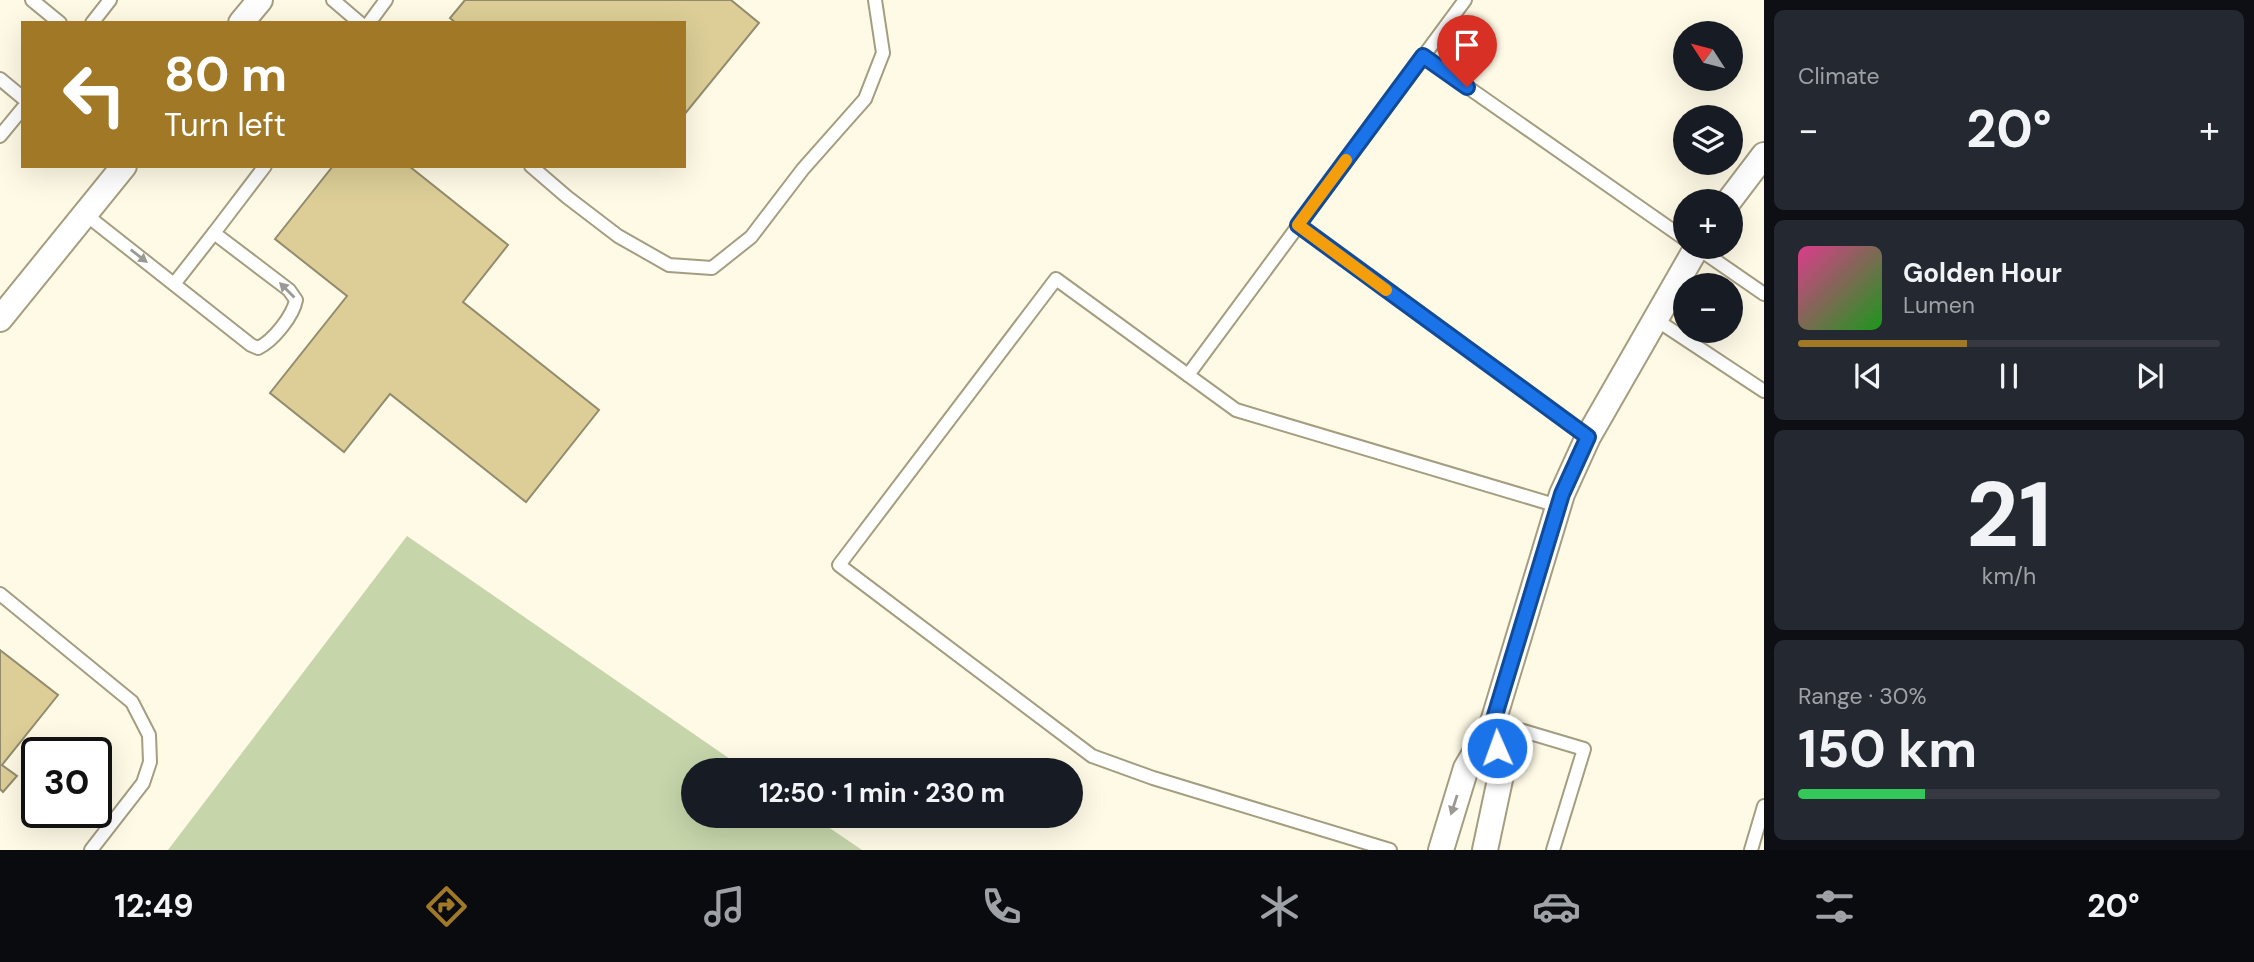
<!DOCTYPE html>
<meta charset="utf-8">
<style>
body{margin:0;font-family:"DM Sans",sans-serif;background:#242831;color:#f1f3f6;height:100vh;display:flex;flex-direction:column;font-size:26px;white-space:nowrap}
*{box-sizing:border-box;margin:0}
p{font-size:23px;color:#9ea1a6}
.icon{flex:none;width:38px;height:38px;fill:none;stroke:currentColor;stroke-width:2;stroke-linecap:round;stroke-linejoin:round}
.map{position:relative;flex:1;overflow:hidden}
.side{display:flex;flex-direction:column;gap:10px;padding:10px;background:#0d0f14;width:490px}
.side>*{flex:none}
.guide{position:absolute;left:21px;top:21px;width:665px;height:147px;border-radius:0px;box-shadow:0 7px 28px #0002;background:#a07826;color:#fff;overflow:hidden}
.needle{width:46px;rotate:306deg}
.tools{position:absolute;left:1673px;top:21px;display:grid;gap:14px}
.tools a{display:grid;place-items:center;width:70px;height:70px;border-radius:50%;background:#171b24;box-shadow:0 7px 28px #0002;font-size:35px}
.speed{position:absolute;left:21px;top:737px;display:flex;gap:14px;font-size:35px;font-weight:700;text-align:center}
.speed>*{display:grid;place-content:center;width:91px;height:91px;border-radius:50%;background:#171b24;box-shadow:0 7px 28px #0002;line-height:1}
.speed .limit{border:4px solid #111;border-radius:10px;background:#fff;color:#111}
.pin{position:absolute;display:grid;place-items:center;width:60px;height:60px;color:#fff;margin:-72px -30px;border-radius:50% 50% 50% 0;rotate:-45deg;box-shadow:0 0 7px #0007}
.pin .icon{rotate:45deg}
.me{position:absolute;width:77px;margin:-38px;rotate:358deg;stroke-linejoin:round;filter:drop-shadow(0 0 5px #0008)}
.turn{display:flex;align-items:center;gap:24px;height:147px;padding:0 28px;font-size:32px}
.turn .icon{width:91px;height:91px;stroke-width:2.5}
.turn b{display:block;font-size:49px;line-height:60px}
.big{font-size:52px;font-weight:700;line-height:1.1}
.side .card{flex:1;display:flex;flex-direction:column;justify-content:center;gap:10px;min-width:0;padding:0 24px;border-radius:10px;background:#242831}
.side .dial{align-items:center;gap:0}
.dial b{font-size:91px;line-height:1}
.song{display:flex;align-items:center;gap:21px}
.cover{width:84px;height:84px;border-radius:10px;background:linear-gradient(135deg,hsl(330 70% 55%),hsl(120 70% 35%))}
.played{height:7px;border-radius:4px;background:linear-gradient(90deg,#a07826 40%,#363941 40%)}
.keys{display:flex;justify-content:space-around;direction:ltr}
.heat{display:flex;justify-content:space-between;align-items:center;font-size:38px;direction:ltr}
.charge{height:10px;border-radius:5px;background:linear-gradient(90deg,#34c759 30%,#363941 0)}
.trip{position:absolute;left:681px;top:758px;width:402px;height:70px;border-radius:35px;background:#171b24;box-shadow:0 7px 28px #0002;font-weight:700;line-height:70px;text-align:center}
.menu{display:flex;height:112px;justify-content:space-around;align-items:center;background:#090b0e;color:#9ea1a6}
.menu .icon{width:49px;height:49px}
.menu .current{color:#a07826}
.menu b{font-size:32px;color:#f1f3f6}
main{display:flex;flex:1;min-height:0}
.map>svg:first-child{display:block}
.green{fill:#c6d5aa}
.building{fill:#dcce96;stroke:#928b6e;stroke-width:2}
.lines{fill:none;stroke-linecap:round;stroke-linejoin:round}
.service-casing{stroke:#a49d7f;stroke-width:16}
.minor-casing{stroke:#a49d7f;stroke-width:28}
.service{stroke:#fff;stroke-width:12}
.minor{stroke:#fff;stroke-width:24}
.oneway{fill:#9a9993}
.route-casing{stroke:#114b97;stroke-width:18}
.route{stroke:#1a73e8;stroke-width:12}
.slow{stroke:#f59e0b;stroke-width:12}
</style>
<main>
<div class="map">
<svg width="1764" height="850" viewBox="0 0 1764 850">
<rect width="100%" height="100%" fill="#fefae6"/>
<!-- green -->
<polygon class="green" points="407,536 746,770 693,770 693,816 812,816 862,850 168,850"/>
<!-- building -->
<g class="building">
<polygon points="465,0 731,0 759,23 684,115 684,23 456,23 450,18"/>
<polygon points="333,166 409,166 508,245 463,302 599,410 526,502 390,394 344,452 270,393 347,296 275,239"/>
<polygon points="0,650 58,695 2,765 17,776 3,792 0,789"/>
</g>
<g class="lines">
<defs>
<g id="service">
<polyline points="32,0 60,23"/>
<polyline points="333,0 360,23"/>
<polyline points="92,23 110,0"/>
<polyline points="369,23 386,0"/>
<polyline points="1423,56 1685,239"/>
<polyline points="0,79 23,98"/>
<polyline points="0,136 23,108"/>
<polyline points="531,166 567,197 618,236 669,265 712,268 751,237 803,169 865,99 883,53 875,0"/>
<path d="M85,214L251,345L258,348C273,341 293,316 296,300L289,290L214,233L265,166"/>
<polyline points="1298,225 1588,437"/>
<polyline points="1696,247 1764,294"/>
<polyline points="174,284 214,233"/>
<polyline points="1655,319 1764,391"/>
<polyline points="1188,375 1465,0"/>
<polyline points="0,594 132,702 149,735 150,762 143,783 91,850"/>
<polyline points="1493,722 1584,749 1553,850"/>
<polyline points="1390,850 1153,778 1092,756 839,565 1056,279 1236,410 1558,506"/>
<polyline points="1751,850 1764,806"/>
</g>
<g id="minor">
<polyline points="241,23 260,0"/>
<polyline points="1729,201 1764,155"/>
<polyline points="0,319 124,166"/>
<polyline points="1441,850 1466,768 1493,722 1562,494 1588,437 1697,247"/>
<polyline points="1485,850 1501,775 1493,722"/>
</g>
</defs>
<!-- service casing -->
<use href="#service" class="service-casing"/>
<!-- minor casing -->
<use href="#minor" class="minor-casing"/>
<!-- service -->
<use href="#service" class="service"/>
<!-- minor -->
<use href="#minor" class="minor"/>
</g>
<!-- one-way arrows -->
<defs><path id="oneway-solid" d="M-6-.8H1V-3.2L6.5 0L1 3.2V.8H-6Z" transform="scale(1.75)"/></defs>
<g class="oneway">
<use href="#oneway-solid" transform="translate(139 256) rotate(38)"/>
<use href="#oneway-solid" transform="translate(287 290) rotate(-135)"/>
<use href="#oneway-solid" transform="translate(1454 805) rotate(108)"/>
</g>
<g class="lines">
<defs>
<polyline id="route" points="1467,87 1423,56 1298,225 1588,437 1562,494 1493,722 1497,748"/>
</defs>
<!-- route casing -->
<use href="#route" class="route-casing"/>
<!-- route -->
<use href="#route" class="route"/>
<!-- slow -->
<polyline class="slow" points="1346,160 1298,225 1386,290"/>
</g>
</svg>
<div class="tools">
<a><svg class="needle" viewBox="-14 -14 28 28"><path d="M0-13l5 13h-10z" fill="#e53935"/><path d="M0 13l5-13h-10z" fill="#9ea1a6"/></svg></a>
<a><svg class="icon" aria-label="layers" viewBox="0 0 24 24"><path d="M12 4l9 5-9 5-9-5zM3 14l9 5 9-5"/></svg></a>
<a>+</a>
<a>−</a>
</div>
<div class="speed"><div class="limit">30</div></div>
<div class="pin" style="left:1467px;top:87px;background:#d93025"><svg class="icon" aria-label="arrive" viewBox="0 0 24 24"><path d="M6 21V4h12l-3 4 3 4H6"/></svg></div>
<svg class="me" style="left:1497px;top:748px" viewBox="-20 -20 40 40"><circle r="17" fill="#1a73e8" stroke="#fff" stroke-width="3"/><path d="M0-11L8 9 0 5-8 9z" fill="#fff"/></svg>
<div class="trip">12:50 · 1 min · 230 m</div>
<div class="guide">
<div class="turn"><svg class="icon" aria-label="left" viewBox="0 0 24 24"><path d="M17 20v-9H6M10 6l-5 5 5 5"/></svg><div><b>80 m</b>Turn left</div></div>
</div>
</div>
<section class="side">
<div class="card"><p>Climate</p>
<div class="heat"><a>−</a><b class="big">20°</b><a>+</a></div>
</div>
<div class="card">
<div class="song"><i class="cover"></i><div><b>Golden Hour</b><p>Lumen</p></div></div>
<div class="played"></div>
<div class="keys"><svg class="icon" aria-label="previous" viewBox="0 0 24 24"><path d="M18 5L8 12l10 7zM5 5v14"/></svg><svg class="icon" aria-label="pause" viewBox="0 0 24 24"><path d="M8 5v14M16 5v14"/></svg><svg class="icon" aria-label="next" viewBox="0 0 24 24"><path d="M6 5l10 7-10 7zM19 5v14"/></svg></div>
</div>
<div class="card dial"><b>21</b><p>km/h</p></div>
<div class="card"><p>Range · 30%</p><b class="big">150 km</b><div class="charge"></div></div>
</section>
</main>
<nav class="menu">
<b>12:49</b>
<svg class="icon current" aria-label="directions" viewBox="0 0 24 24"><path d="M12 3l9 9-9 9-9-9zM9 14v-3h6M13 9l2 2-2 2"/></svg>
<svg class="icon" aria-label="music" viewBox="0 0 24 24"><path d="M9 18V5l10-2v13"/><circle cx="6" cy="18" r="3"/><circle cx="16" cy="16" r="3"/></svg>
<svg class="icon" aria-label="phone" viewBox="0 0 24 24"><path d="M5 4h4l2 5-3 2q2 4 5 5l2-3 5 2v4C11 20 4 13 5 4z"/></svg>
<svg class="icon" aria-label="climate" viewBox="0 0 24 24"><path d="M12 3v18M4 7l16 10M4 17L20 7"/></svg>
<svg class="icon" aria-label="car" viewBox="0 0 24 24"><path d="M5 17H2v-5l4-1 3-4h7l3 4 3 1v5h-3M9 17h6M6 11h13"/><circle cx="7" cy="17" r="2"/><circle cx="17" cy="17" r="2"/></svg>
<svg class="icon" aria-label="filters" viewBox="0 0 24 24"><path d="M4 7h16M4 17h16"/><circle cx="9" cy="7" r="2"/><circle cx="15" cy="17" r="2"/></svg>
<b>20°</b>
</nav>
